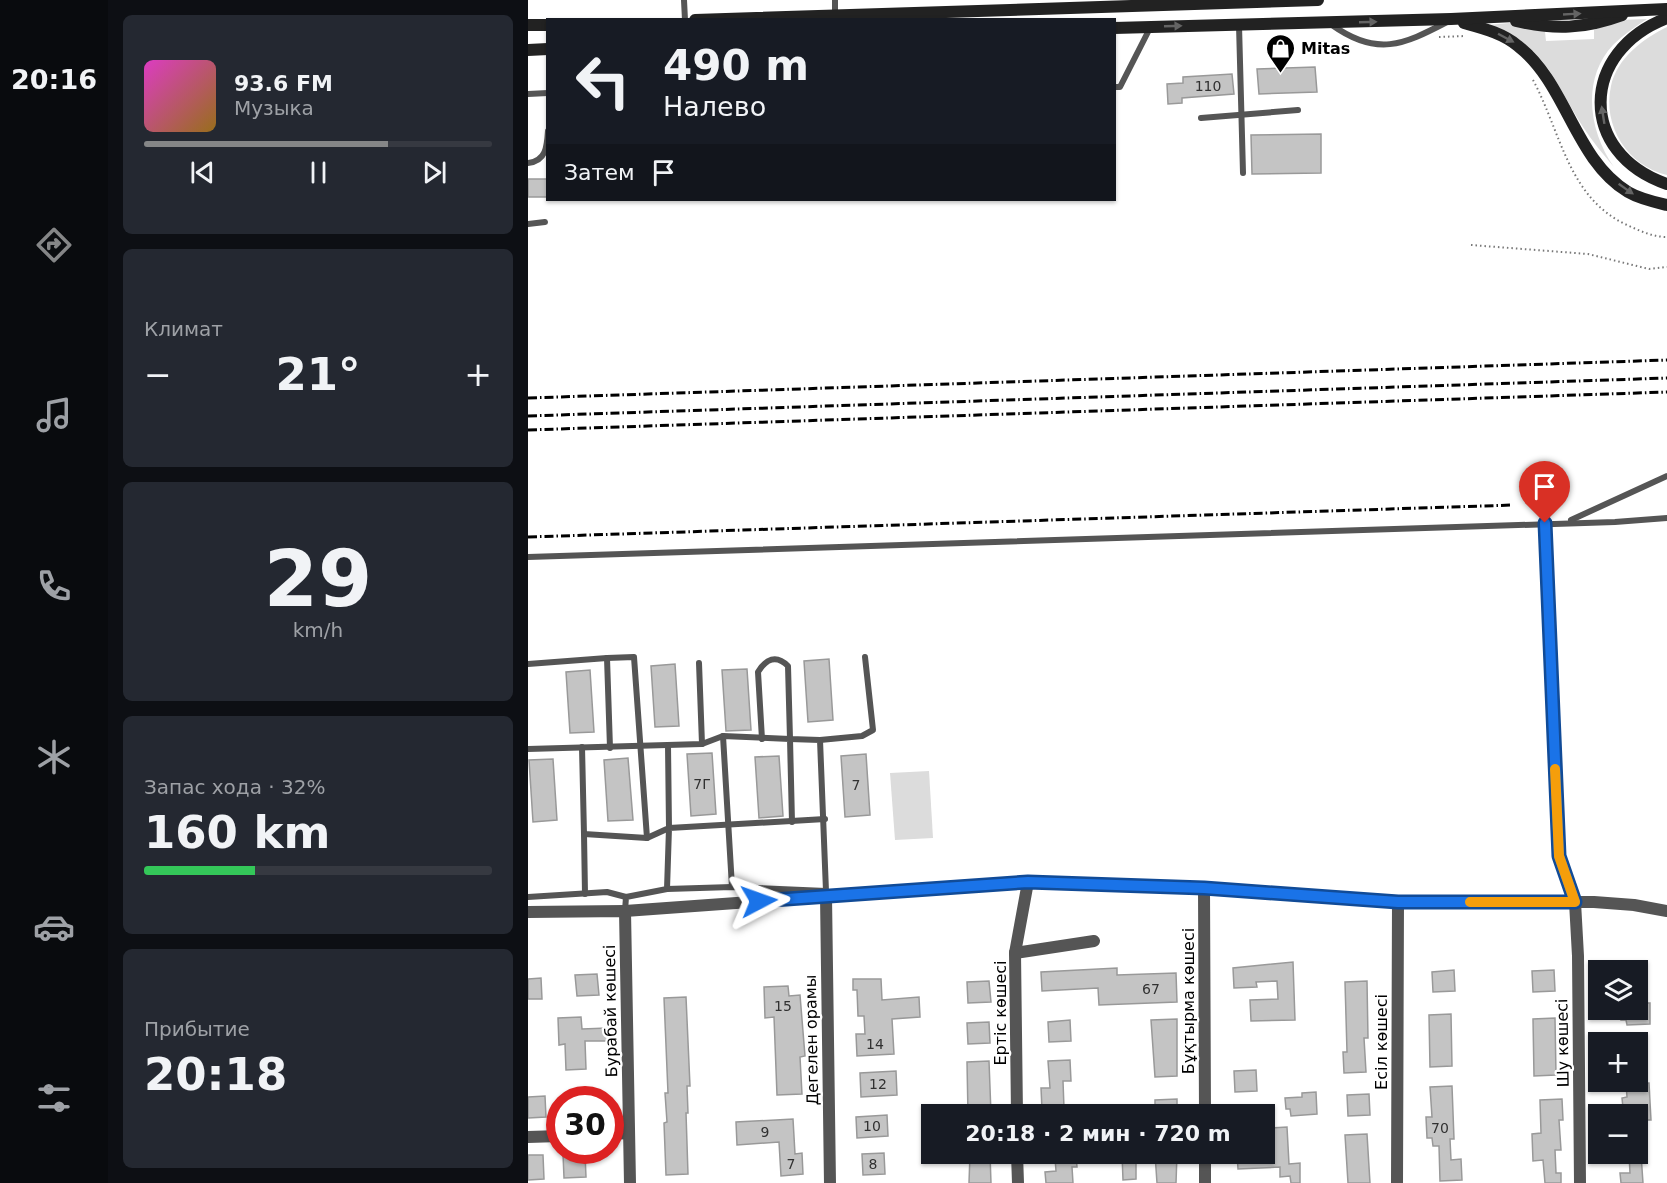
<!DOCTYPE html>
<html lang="ru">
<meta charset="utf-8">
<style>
body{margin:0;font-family:"DejaVu Sans",sans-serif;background:#242831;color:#f1f3f6;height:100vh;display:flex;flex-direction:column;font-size:22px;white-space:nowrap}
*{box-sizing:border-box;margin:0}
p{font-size:20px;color:#9ea1a6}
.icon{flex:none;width:33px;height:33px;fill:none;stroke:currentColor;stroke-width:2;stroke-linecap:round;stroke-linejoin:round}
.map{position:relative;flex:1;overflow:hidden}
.drawer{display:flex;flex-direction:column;gap:15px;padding:15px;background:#0d0f14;width:420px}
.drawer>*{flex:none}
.guide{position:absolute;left:18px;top:18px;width:570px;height:183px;border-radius:0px;box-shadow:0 2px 4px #0004;background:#171b24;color:#f1f3f6;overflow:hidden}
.buttons{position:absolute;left:1060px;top:960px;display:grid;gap:12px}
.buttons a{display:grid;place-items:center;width:60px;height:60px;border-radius:0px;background:#171b24;box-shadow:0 2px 4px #0004;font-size:30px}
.speed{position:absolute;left:18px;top:1086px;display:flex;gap:12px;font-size:30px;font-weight:700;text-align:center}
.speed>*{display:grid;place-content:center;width:78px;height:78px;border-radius:50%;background:#171b24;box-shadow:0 2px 4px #0004;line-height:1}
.speed .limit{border:9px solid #d22;background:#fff;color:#111}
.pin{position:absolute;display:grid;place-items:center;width:51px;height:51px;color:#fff;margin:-62px -26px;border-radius:50% 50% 50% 0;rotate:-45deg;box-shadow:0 0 6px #0007}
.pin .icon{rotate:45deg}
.me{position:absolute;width:66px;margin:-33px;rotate:86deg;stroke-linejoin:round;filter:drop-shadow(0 0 4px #0008)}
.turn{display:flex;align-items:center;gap:21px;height:126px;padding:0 18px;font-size:27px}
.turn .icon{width:78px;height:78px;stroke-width:2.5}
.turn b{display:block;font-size:42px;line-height:51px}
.then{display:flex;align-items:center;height:57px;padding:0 18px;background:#0003;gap:12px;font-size:22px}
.big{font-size:45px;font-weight:800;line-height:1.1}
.drawer .tile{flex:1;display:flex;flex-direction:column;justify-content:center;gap:9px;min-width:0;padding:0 21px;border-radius:9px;background:#242831}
.drawer .dial{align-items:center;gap:0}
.dial b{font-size:78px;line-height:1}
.song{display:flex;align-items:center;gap:18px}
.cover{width:72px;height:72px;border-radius:9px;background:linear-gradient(135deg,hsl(310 70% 55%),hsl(40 70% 35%))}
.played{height:6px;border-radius:3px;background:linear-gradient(90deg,#858687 70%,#363941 70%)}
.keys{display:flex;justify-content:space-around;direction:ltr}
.heat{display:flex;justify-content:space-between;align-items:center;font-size:33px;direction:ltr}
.charge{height:9px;border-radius:4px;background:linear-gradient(90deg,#34c759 32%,#363941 0)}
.trip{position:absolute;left:393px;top:1104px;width:354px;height:60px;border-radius:0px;background:#171b24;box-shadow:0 2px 4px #0004;font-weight:800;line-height:60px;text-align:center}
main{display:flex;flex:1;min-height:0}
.tabs{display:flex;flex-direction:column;width:108px;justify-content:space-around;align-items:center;background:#090b0e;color:#9ea1a6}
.tabs .icon{width:42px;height:42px}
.tabs .active{color:#858687}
.tabs b{font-size:27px;color:#f1f3f6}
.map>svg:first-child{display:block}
.green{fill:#dcdcdc}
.building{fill:#c4c4c4;stroke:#999;stroke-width:1.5}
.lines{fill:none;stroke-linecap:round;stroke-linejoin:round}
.path{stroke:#777;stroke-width:2;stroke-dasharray:1.5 3;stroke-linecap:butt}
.service{stroke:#555;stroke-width:6}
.minor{stroke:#555;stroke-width:12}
.tertiary{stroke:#555;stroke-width:12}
.secondary{stroke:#222;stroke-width:12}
.rail{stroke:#000;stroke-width:3;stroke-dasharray:9 3 1.5 3;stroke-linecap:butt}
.oneway{fill:#646464}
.route-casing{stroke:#114b97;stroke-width:15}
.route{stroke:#1a73e8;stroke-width:10}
.slow{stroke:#f59e0b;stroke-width:10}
.labels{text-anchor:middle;stroke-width:4.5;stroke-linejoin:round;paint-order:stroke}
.number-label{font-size:14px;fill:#313131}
.poi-label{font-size:16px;font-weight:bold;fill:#000;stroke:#fff;text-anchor:start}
.street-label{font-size:16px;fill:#000;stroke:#fff}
</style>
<main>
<nav class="tabs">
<b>20:16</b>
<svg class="icon active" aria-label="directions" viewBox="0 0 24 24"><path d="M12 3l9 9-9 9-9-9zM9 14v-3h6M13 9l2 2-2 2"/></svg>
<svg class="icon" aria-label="music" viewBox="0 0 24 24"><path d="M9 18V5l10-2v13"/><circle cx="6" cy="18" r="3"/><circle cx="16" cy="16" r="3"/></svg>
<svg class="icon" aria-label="phone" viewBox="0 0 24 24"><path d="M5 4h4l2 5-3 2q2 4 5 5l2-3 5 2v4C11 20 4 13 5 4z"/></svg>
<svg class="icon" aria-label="climate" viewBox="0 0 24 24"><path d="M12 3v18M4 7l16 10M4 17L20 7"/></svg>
<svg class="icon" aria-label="car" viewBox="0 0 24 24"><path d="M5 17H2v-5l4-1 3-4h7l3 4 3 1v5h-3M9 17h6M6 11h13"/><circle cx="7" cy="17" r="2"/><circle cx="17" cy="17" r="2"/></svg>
<svg class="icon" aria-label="filters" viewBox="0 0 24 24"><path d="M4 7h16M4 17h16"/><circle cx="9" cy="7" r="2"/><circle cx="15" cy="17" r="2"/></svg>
</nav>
<section class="drawer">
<div class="tile">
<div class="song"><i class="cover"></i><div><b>93.6 FM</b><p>Музыка</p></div></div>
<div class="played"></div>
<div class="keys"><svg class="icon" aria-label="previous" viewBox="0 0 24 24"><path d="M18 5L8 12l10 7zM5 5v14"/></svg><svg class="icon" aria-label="pause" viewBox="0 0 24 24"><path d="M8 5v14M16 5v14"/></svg><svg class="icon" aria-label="next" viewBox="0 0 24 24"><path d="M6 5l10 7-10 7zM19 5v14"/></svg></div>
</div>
<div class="tile"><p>Климат</p>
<div class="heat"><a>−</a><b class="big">21°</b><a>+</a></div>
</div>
<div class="tile dial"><b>29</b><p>km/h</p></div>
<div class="tile"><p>Запас хода · 32%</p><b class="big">160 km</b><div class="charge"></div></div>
<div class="tile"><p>Прибытие</p><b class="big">20:18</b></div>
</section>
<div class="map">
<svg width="1139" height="1183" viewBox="0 0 1139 1183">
<rect width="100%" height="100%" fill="#fff"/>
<!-- green -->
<g class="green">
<path d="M1119,19C1107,27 1095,35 1085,45C1053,79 1061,132 1086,167C1075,154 1064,141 1055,127C1026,81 1016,43 960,25L981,23L1017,32L1018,41L1066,39V30L1091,20Z"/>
<path d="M1139,27V175C1100,166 1074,126 1083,86C1089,58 1115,39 1139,27Z"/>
<polygon points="401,771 405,838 367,840 362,773"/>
</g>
<!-- building -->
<g class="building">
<polygon points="787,67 789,92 731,94 729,69"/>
<polygon points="704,74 706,94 654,98 654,103 640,104 639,84 655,83 655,77"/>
<polygon points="793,134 793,173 724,174 723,135"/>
<rect x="0" y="179" width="20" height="18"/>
<polygon points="301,659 305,720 280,722 276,661"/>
<polygon points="147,664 151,726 127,727 123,666"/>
<polygon points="219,669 223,730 198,731 194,670"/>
<polygon points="62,670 66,732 42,733 38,672"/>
<polygon points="184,753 188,814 163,816 159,754"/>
<polygon points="338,754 342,815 317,817 313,756"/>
<polygon points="251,756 255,816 231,818 227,757"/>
<polygon points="100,758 105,820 80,821 76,760"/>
<polygon points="25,759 29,820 5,822 1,760"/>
<polygon points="765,962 767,1020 723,1021 722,1000 750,999 749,981 728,982 729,987 706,988 705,968"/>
<polygon points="589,968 589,975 648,973 649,1002 571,1005 570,988 514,991 513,972"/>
<polygon points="926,970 927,991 905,992 904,972"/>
<polygon points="1026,970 1027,991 1005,992 1004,971"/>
<polygon points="69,974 71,995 49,996 47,975"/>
<polygon points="13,978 14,999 0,999 0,979"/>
<polygon points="325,979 353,979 354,1000 391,997 392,1017 364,1019 366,1054 329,1056 328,1034 337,1034 336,1016 330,1016 329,990 325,990"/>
<polygon points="461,981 463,1002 440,1003 439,982"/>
<polygon points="839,981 840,1038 836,1038 838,1072 816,1073 815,1052 819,1052 817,982"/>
<polygon points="260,986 261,996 272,995 277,1056 272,1057 274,1094 249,1095 246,1017 237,1018 236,987"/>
<polygon points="158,997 162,1086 159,1086 160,1113 158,1113 160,1174 138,1175 136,1123 139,1122 137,1093 140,1093 136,998"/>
<polygon points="1110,1003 1122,1003 1122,1024 1099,1025 1098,1020 1093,1020 1093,1010 1110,1010"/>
<polygon points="923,1014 924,1066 902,1067 901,1015"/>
<polygon points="53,1017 54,1029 79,1028 80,1041 57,1041 58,1069 38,1070 37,1044 31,1045 30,1018"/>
<polygon points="1027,1018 1028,1075 1006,1076 1005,1019"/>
<polygon points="649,1019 649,1076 627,1077 623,1020"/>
<polygon points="542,1020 543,1041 521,1042 520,1022"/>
<polygon points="461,1022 462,1043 440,1044 439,1023"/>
<polygon points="542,1060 543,1081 535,1081 536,1108 514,1109 513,1088 522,1088 520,1061"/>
<polygon points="461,1061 463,1114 440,1114 439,1062"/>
<polygon points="728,1070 729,1091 707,1092 706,1071"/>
<polygon points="368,1071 369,1095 333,1097 332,1073"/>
<polygon points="1121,1083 1123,1120 1110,1120 1110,1113 1099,1114 1099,1107 1095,1108 1094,1098 1099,1097 1098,1084"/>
<polygon points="924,1086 926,1139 922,1139 923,1160 933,1159 934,1180 912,1181 911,1146 905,1146 904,1138 899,1138 898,1117 904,1117 902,1087"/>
<polygon points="788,1092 789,1114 763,1116 762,1109 758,1109 757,1098 774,1097 774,1093"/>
<polygon points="841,1094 842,1115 820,1116 819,1095"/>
<polygon points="17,1096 18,1117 0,1118 0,1097"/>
<polygon points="649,1099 649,1114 627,1114 627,1100"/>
<polygon points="1034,1099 1035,1120 1031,1120 1033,1150 1027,1150 1028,1173 1033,1173 1033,1183 1017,1183 1015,1160 1005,1161 1004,1134 1013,1133 1012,1100"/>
<polygon points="359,1115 360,1136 329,1138 328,1117"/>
<polygon points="265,1119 267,1154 274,1153 275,1174 253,1176 251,1142 209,1145 208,1122"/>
<polygon points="759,1127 761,1164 772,1163 772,1183 763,1183 762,1176 752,1177 752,1167 710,1169 709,1154 736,1154 736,1137 744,1137 743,1128"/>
<polygon points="839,1134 842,1183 820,1183 817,1135"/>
<polygon points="57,1153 58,1177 36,1178 35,1154"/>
<polygon points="356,1153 357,1174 335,1175 334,1154"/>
<polygon points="442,1154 462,1154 463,1183 441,1183"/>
<polygon points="594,1154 608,1154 608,1179 595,1180"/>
<polygon points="627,1154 649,1154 648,1183 629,1183"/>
<polygon points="1101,1154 1113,1154 1115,1183 1093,1183 1092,1173 1102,1173"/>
<polygon points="0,1155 15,1155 16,1179 0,1180"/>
<polygon points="548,1156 549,1167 544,1167 545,1183 518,1183 517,1172 528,1171 527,1158"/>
</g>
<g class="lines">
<!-- path -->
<g class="path">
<polyline points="911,37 938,36"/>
<path d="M1005,80C1033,132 1040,198 1099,225C1112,231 1125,237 1139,237"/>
<polyline points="943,245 1060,254 1121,269 1139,267"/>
</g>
<!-- service -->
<g class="service">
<polyline points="156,0 157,20"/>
<polyline points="307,0 307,15"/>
<polyline points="711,25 715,173"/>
<path d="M804,25C849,57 875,45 919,22"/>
<polyline points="586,87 592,87 622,28"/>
<polyline points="0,94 20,93"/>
<polyline points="673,118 770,110"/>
<path d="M0,163C18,161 19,147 20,131"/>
<polyline points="0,224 17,222"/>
<polyline points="1043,520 1139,476"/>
<polyline points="1017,523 1031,856 1047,902"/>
<polyline points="0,557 1087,522 1139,518"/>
<polyline points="79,658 106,657 119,838"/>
<polyline points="171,663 174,744"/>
<polyline points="0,664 79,658 82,748"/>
<polyline points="195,736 204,887"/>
<polyline points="292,740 334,736 345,730 337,657"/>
<polyline points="54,747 56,834 119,838 141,828 140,745"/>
<polyline points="0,749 174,744 195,736 262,739 264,822"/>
<polyline points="56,834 57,894"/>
<path d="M139,889L204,887L298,891L292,740L262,739L260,666C248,654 238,659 230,672L234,739"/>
<polyline points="0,897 79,892 98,897"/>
<polyline points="97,911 98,897 139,889 141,828 297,819"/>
</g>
<!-- minor -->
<g class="minor">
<polyline points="676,888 677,1114"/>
<polyline points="298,896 302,1183"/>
<polyline points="1047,902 1050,956 1052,1183"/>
<polyline points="97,911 500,882 676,888 870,902 1066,902 1106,905 1139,911"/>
<polyline points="487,953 500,882"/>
<polyline points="489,1114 487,953 566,941"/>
<polyline points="82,1134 101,1133"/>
<polyline points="0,1137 32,1136"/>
<polyline points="489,1154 490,1183"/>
<polyline points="677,1154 677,1183"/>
<polyline points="869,1183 870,902"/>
</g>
<!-- tertiary -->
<polyline class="tertiary" points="0,912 97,911 102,1183"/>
<!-- secondary -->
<g class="secondary">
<path d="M1139,18C1052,51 1049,153 1139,184"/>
<polyline points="167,20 790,0"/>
<path d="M988,21C1027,30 1056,29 1094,15"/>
<path d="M936,23C954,28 975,33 990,46C1039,84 1046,159 1100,192C1112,199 1126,202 1139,205"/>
<polyline points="0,25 20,25"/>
<polyline points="586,28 923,19 1139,9"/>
<polyline points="0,50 20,49"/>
</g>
<!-- rail -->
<g class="rail">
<polyline points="0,398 1139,360"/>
<polyline points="0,416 1139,378"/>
<polyline points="0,430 1139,392"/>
<polyline points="0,537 985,505"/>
</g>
</g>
<!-- one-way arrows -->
<defs><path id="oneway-solid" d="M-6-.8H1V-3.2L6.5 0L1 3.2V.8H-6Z" transform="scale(1.5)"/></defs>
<g class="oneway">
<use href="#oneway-solid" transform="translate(1044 14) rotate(-3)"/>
<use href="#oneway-solid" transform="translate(840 22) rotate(-2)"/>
<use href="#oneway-solid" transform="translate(645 26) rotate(-2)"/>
<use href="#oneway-solid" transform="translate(978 38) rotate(28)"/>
<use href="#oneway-solid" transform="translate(1075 115) rotate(-99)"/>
<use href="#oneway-solid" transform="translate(1098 189) rotate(35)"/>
</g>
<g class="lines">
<defs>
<polyline id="route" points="231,901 500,882 676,888 870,902 1047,902 1031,856 1017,523"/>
</defs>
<!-- route casing -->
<use href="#route" class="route-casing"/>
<!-- route -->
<use href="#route" class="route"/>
<!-- slow -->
<polyline class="slow" points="942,902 1047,902 1031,856 1027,769"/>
</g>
<!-- icons -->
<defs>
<symbol id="shop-pin" viewBox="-11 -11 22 30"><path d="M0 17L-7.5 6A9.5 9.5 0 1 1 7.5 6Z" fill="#000" stroke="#fff"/><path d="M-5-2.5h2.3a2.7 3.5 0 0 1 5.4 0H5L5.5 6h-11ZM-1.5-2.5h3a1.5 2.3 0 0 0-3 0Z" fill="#fff"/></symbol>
</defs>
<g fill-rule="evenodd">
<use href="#shop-pin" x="736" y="32" width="33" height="45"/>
</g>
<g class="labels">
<!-- number labels -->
<g class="number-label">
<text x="680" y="91">110</text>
<text x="174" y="789">7Г</text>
<text x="328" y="790">7</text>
<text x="623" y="994">67</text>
<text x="255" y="1011">15</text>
<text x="347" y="1049">14</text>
<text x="350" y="1089">12</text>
<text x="344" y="1131">10</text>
<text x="912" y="1133">70</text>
<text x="237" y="1137">9</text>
<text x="263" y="1169">7</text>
<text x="345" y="1169">8</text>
</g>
<!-- poi labels -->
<g class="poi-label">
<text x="773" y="54">Mitas</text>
</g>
<!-- street labels -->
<g class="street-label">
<text transform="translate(660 1001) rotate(-90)" y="6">Бұқтырма көшесі</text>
<text transform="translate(82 1011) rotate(-91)" y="6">Бурабай көшесі</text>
<text transform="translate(472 1013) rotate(-90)" y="6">Ертіс көшесі</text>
<text transform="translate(283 1040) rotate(-91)" y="6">Дегелен орамы</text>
<text transform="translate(853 1042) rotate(-90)" y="6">Есіл көшесі</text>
<text transform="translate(1034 1043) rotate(-91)" y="6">Шу көшесі</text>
</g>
</g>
</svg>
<div class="buttons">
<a><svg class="icon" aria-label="layers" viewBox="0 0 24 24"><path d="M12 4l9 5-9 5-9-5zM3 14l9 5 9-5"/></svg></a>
<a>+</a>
<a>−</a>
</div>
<div class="speed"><div class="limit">30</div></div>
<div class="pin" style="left:1017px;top:523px;background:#d93025"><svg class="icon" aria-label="arrive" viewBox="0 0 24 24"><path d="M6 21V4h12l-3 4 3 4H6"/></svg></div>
<svg class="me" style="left:231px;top:901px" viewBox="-20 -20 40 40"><path d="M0-17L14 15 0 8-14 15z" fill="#1a73e8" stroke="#fff" stroke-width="4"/></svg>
<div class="trip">20:18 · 2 мин · 720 m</div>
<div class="guide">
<div class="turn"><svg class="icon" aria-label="left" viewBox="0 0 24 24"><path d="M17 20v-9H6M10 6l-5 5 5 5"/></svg><div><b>490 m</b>Налево</div></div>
<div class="then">Затем<svg class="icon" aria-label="arrive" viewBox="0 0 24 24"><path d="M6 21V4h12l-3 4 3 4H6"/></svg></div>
</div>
</div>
</main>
